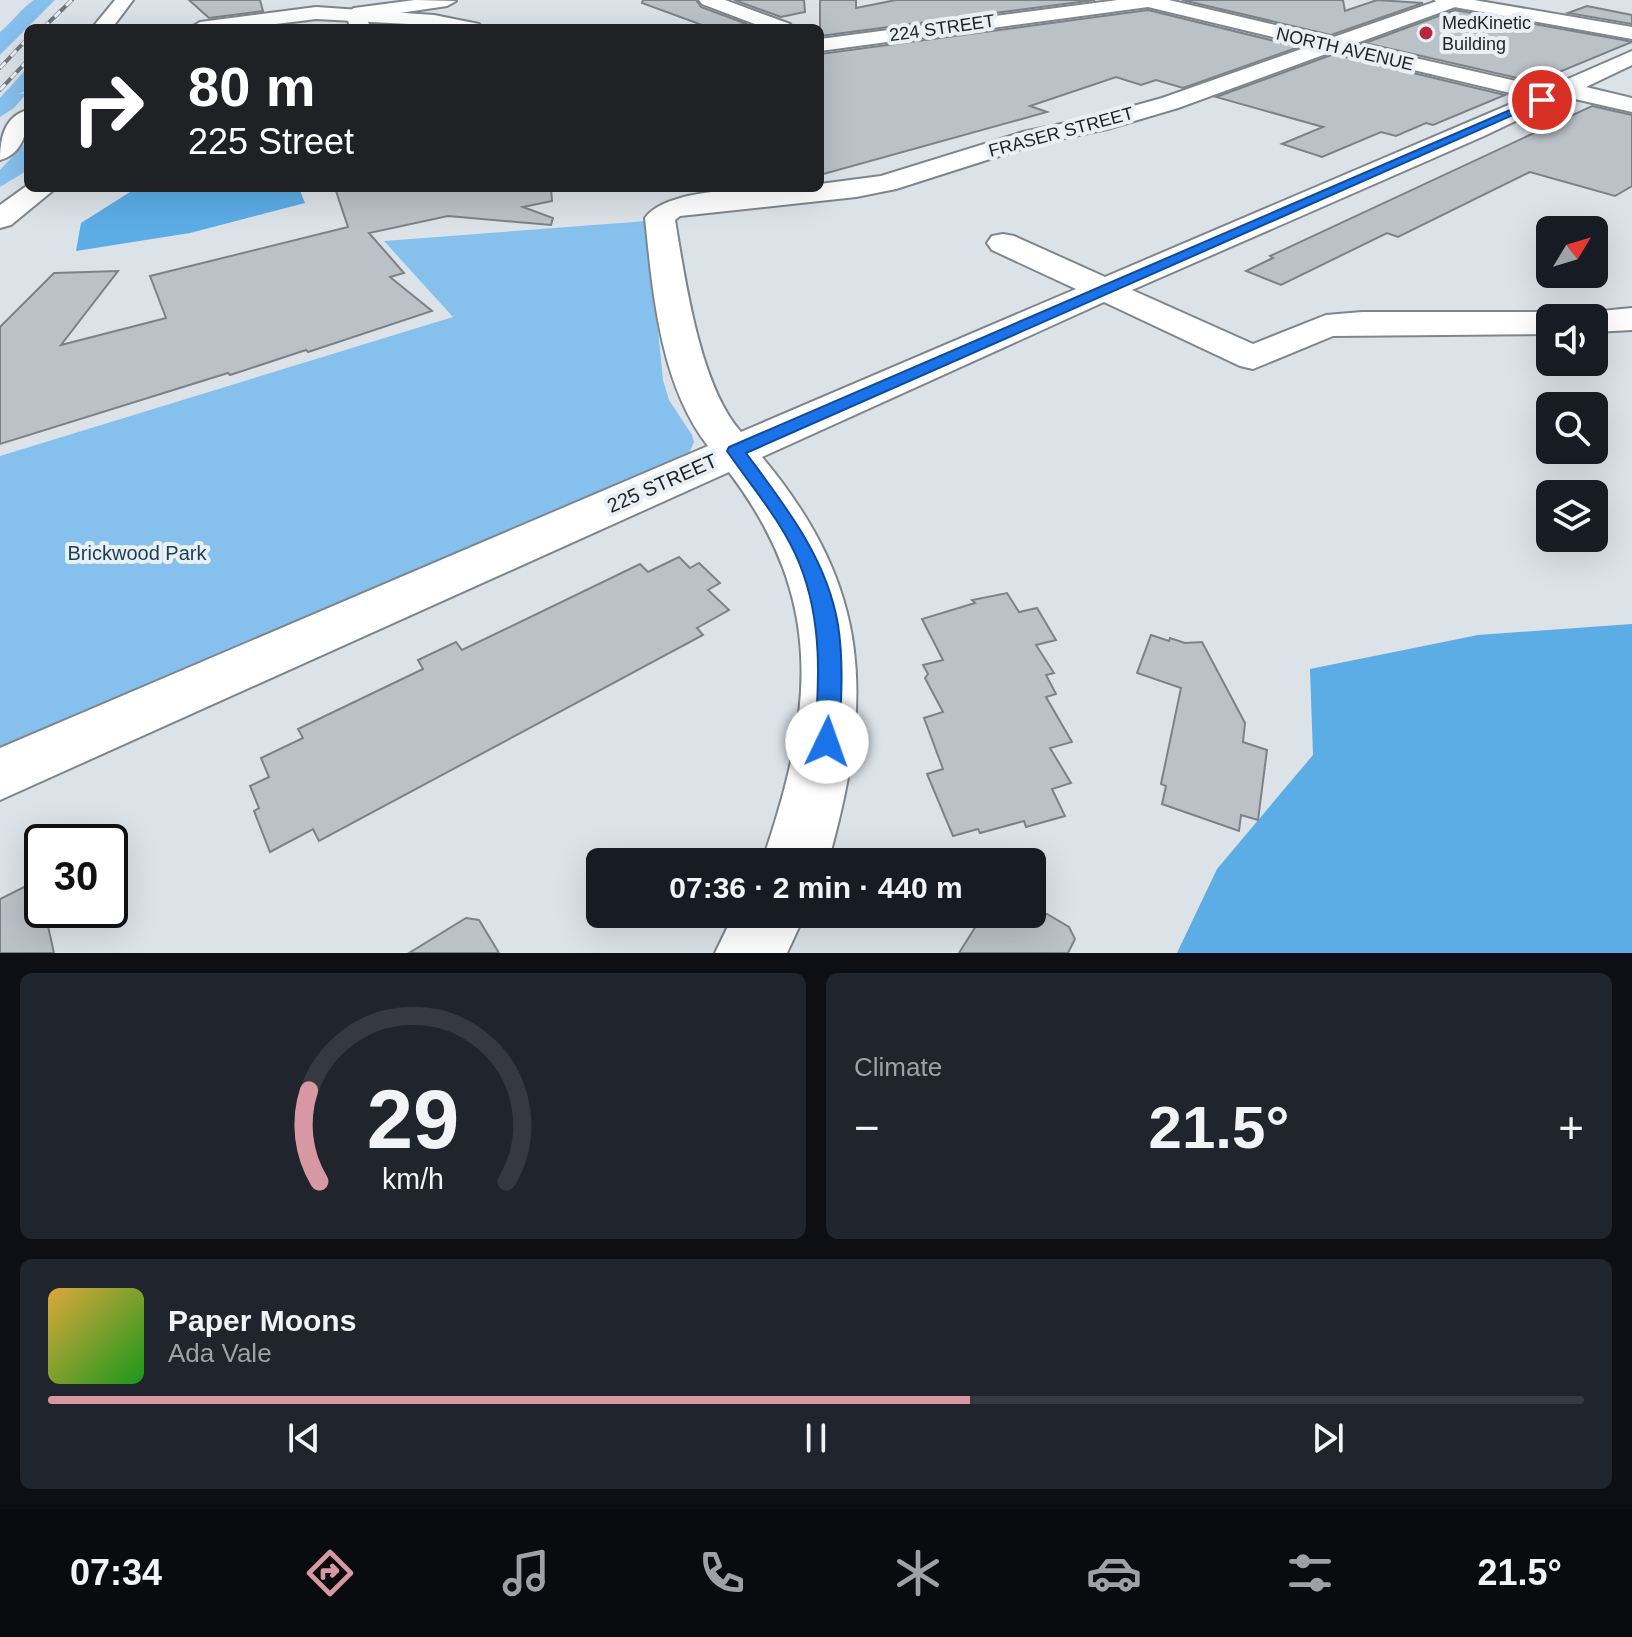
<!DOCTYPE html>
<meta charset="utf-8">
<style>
body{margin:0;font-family:Helvetica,sans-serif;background:#20242c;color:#f1f3f6;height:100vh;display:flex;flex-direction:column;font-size:30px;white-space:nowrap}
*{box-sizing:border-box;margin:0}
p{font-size:26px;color:#9ea1a6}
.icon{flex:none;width:44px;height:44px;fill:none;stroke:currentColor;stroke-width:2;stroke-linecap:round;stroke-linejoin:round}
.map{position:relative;height:953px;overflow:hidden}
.panel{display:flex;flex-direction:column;gap:20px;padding:20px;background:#0d0f14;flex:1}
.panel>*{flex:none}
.hud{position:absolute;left:24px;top:24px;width:800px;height:168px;border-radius:12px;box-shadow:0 8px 32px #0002;background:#202124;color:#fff;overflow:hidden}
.needle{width:52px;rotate:52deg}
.tools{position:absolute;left:1536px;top:216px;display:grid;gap:16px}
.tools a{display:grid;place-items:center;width:72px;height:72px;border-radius:12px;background:#171b24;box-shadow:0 8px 32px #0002;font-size:40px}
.speed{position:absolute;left:24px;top:824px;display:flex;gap:16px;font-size:40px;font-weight:700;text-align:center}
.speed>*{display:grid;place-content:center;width:104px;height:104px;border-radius:50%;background:#171b24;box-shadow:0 8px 32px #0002;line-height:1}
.speed .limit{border:4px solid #111;border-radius:12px;background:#fff;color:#111}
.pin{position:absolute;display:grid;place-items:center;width:68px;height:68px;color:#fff;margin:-34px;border:4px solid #fff;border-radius:50%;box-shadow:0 2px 8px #0007}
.me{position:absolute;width:88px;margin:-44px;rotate:3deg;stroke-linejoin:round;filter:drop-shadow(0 0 6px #0008)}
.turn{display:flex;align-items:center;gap:28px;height:168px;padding:0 32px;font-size:36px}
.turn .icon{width:104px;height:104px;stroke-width:2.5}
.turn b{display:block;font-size:56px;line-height:68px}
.big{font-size:60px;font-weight:600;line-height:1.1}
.panel .widget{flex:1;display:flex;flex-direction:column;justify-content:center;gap:12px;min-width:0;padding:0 28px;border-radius:12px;background:#20242c}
.panel .dial{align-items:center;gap:0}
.dial svg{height:208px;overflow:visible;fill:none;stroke:#363941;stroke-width:7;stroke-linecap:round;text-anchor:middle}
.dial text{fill:#f1f3f6;stroke:none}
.song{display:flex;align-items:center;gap:24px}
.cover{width:96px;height:96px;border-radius:12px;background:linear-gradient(135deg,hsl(40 70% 55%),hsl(120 70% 35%))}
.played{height:8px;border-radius:4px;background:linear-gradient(90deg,#d797a3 60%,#363941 60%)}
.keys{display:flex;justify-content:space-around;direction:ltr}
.heat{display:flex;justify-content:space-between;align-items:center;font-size:44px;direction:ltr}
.panel .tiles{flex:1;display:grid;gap:20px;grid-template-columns:1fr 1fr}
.widget:last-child{grid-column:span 2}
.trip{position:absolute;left:586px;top:848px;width:460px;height:80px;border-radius:12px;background:#171b24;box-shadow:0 8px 32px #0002;font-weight:600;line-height:80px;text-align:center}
.tab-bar{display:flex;height:128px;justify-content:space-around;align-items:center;background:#090b0e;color:#9ea1a6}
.tab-bar .icon{width:56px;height:56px}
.tab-bar .current{color:#d797a3}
.tab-bar b{font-size:36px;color:#f1f3f6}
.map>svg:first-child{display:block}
.green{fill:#86c0ed}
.forest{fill:#5cace6}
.building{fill:#bac1c7;stroke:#7c8288;stroke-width:2}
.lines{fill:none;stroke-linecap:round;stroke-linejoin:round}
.minor-casing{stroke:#7f868b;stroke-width:4}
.major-casing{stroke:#7f868b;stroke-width:4}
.highway-casing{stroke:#7f868b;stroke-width:4}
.minor{fill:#fff;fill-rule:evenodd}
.major{fill:#fff;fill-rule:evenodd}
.highway{fill:#fff;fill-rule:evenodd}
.rail-casing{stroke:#71767a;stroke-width:4}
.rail{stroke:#e8eff5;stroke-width:3;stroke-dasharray:8;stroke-linecap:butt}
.route{fill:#1a73e8;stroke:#114b97;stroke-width:2}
.poi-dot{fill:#b8263d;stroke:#e8eff5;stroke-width:3}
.labels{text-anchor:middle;stroke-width:8;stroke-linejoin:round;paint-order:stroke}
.far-poi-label{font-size:18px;fill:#1e2123;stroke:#e8eff5;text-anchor:start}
.far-street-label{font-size:18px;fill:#1e2123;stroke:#e8eff5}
.street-label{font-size:20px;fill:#1e2123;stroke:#e8eff5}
.park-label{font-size:20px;fill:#1b3d56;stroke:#e8eff5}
</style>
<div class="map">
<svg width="1632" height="953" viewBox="0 0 1632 953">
<rect width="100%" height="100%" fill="#dbe2e8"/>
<!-- green -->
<g class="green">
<path d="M34,0H55L0,55V32C13,22 20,9 34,0Z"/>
<polygon points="28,67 28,90 18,94 27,93 14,108 0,117 0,98"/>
<polygon points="28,140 28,170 0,187 0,170"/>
<polygon points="647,221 663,380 669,400 692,435 694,442 687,458 0,758 0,456 453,317 384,241"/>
</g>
<!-- forest -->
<g class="forest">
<polygon points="155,188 299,188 305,203 190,233 76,251 81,223 130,192"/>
<polygon points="1632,624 1632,953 1177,953 1217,869 1313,755 1310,669 1478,635"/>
</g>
<!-- building -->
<g class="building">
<polygon points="189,0 260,0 263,11 209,18"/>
<polygon points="643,0 696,0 701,7 747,24 710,28 642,3"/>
<polygon points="734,0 804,0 805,12 781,17"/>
<polygon points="820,0 856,0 856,8 896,0 1095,0 820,36"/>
<polygon points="1182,0 1343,0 1345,11 1377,0 1423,3 1331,35"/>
<polygon points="1587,6 1632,15 1632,24 1568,13"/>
<polygon points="1148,10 1299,47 1183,88 1156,80 1141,85 1116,77 1030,106 1047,112 820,175 820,54"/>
<polygon points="1455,10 1623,40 1632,42 1535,82 1365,43"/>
<polygon points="1334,54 1505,95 1433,125 1426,123 1396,136 1381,132 1322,157 1282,144 1323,127 1216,97"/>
<polygon points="1592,106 1632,115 1632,186 1615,196 1530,172 1398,237 1387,233 1281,285 1246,271 1273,258 1270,256"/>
<polygon points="335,188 551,188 552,201 523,207 553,218 551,225 448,216 369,233 404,273 390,277 432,311 308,352 306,350 230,375 228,373 0,444 0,327 54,273 118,271 61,345 166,318 150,276 348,227"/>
<polygon points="679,557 690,568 699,563 720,583 708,590 729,610 697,628 703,635 319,841 313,829 270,852 254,811 259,808 250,786 269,777 261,758 303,738 298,729 423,669 418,660 456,642 462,650 640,564 648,572"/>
<polygon points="1007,593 1019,612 1037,608 1056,640 1036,645 1054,673 1046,675 1056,694 1046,697 1072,742 1050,748 1071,783 1052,789 1065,816 1026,827 1024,821 980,833 978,829 953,836 927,774 943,769 924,718 943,712 925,678 928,674 923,665 943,660 922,619 975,603 972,600"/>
<polygon points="1151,635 1169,641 1170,638 1185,643 1202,642 1245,723 1243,742 1267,750 1258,820 1241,815 1239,831 1162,804 1166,786 1161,784 1181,688 1137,673"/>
<polygon points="28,885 35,918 45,913 54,953 0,953 0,899"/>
<polygon points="971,914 1047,914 1069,927 1075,939 1068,953 959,953 976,926"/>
<polygon points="466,918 479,920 499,953 409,953"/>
</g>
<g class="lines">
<defs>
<g id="minor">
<polygon points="115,0 133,0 112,28 92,28"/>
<polygon points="699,0 725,0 790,24 793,28 765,28 702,4"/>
<path d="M1118,0H1169L1331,38L1440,0H1460L1458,6L1354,44L1547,88L1632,51V65L1586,87L1632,98V112L1566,97L1484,136L1132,290L1253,344L1326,315L1362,312H1550L1564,318H1550V334L1333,336L1253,369L1240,366L1104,302L762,457C874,591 873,701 828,862H762C812,715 828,603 729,472L0,800V748L708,446C660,384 653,294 645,218C668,184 781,188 820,188V184L881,176L1023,132L1094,117L1162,98L1310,46L1148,7L820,51V39ZM1334,51L1527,97L1105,277L1014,236L1003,234L992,236L987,243L992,250L1076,289L741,432C700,387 685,280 675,220L680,216L856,197L896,189L1037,144L1107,129L1178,108Z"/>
<polygon points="316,7 434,15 479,24 482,28 316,19 245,28 190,28 200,22"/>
<path d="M28,110C28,130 23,154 0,160C0,139 4,116 28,110Z"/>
<polygon points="1632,308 1632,330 1594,332 1594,318 1578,318 1581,313"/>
<polygon points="734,914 805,914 787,953 715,953"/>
</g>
<polygon id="major" points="1434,0 1474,0 1632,27 1632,39 1443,5"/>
<g id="highway">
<polygon points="415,0 456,1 447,6 366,18 371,28 351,28 345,14 354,8"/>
<polygon points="28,185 28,188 56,188 11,225 0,228 0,205"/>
</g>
</defs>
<!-- minor casing -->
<use href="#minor" class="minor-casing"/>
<!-- major casing -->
<use href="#major" class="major-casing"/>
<!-- highway casing -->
<use href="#highway" class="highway-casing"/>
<!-- minor -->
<use href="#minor" class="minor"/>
<!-- major -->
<use href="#major" class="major"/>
<!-- highway -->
<use href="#highway" class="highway"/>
<defs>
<g id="rail">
<polyline points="43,28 72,0"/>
<polyline points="0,68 28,38"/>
<polyline points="0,90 28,60"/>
</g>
</defs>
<!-- rail casing -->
<use href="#rail" class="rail-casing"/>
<!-- rail -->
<use href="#rail" class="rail"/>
</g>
<!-- route -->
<path class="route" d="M1538,98L1547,100L746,453C785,506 827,558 838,625C844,663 841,703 839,742L836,749L827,752L819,749L815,742C819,682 823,623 800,565C784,524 752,487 727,451L729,447Z"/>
<!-- markers -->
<circle class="poi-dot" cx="1426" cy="33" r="8"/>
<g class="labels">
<!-- far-poi labels -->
<g class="far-poi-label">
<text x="1442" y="29">MedKinetic<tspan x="1442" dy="21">Building</tspan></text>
</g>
<!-- far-street labels -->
<g class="far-street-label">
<text transform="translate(942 28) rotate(-8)" y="6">224 STREET</text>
<text transform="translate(1345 49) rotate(13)" y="6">NORTH AVENUE</text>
<text transform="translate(1061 132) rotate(-15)" y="6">FRASER STREET</text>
</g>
<!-- street labels -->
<g class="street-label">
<text transform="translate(662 483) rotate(-24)" y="7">225 STREET</text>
</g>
<!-- park labels -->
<g class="park-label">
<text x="137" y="560">Brickwood Park</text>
</g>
</g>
</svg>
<div class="tools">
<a><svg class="needle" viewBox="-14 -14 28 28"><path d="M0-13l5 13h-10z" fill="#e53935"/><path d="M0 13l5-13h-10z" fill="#9ea1a6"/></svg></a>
<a><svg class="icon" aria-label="sound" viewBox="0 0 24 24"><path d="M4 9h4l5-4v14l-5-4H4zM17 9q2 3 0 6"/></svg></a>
<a><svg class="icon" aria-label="search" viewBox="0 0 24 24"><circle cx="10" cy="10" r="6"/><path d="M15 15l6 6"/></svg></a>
<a><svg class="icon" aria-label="layers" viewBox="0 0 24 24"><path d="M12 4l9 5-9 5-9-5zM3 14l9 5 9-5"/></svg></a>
</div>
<div class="speed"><div class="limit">30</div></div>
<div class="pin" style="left:1542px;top:100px;background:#d93025"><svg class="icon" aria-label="arrive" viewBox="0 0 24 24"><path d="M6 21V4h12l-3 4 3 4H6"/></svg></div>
<svg class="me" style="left:827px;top:742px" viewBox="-20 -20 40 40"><circle r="19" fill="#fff"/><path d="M0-13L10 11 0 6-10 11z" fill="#1a73e8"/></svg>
<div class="trip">07:36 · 2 min · 440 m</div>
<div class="hud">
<div class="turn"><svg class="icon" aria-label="right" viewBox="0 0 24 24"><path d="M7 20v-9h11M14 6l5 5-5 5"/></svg><div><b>80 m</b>225 Street</div></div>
</div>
</div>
<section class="panel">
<div class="tiles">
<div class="widget dial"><svg viewBox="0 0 100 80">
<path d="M14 69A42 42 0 1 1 86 69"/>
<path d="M14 69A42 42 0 0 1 10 34" stroke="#d797a3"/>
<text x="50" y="56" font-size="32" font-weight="700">29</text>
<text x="50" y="72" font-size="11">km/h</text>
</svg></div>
<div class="widget"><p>Climate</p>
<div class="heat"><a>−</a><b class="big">21.5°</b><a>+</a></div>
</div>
<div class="widget">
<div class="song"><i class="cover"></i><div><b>Paper Moons</b><p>Ada Vale</p></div></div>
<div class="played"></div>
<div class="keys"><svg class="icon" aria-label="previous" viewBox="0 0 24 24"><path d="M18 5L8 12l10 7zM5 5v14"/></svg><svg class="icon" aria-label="pause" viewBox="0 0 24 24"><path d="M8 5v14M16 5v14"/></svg><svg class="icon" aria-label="next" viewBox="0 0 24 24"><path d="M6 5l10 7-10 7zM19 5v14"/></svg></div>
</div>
</div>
</section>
<nav class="tab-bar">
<b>07:34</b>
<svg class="icon current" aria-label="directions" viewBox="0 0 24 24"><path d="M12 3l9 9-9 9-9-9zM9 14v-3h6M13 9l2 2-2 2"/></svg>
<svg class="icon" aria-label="music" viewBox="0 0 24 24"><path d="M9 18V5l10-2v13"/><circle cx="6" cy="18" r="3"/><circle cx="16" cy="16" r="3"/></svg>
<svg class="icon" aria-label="phone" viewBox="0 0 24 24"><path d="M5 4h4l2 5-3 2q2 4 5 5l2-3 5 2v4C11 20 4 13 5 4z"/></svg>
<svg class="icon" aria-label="climate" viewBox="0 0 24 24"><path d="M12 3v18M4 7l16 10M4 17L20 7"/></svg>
<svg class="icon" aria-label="car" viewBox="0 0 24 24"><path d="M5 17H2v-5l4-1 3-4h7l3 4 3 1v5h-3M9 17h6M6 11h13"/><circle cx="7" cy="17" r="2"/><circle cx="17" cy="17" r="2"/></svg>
<svg class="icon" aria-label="filters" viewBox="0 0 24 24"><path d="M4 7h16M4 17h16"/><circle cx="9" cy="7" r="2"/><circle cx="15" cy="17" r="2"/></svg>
<b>21.5°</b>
</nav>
